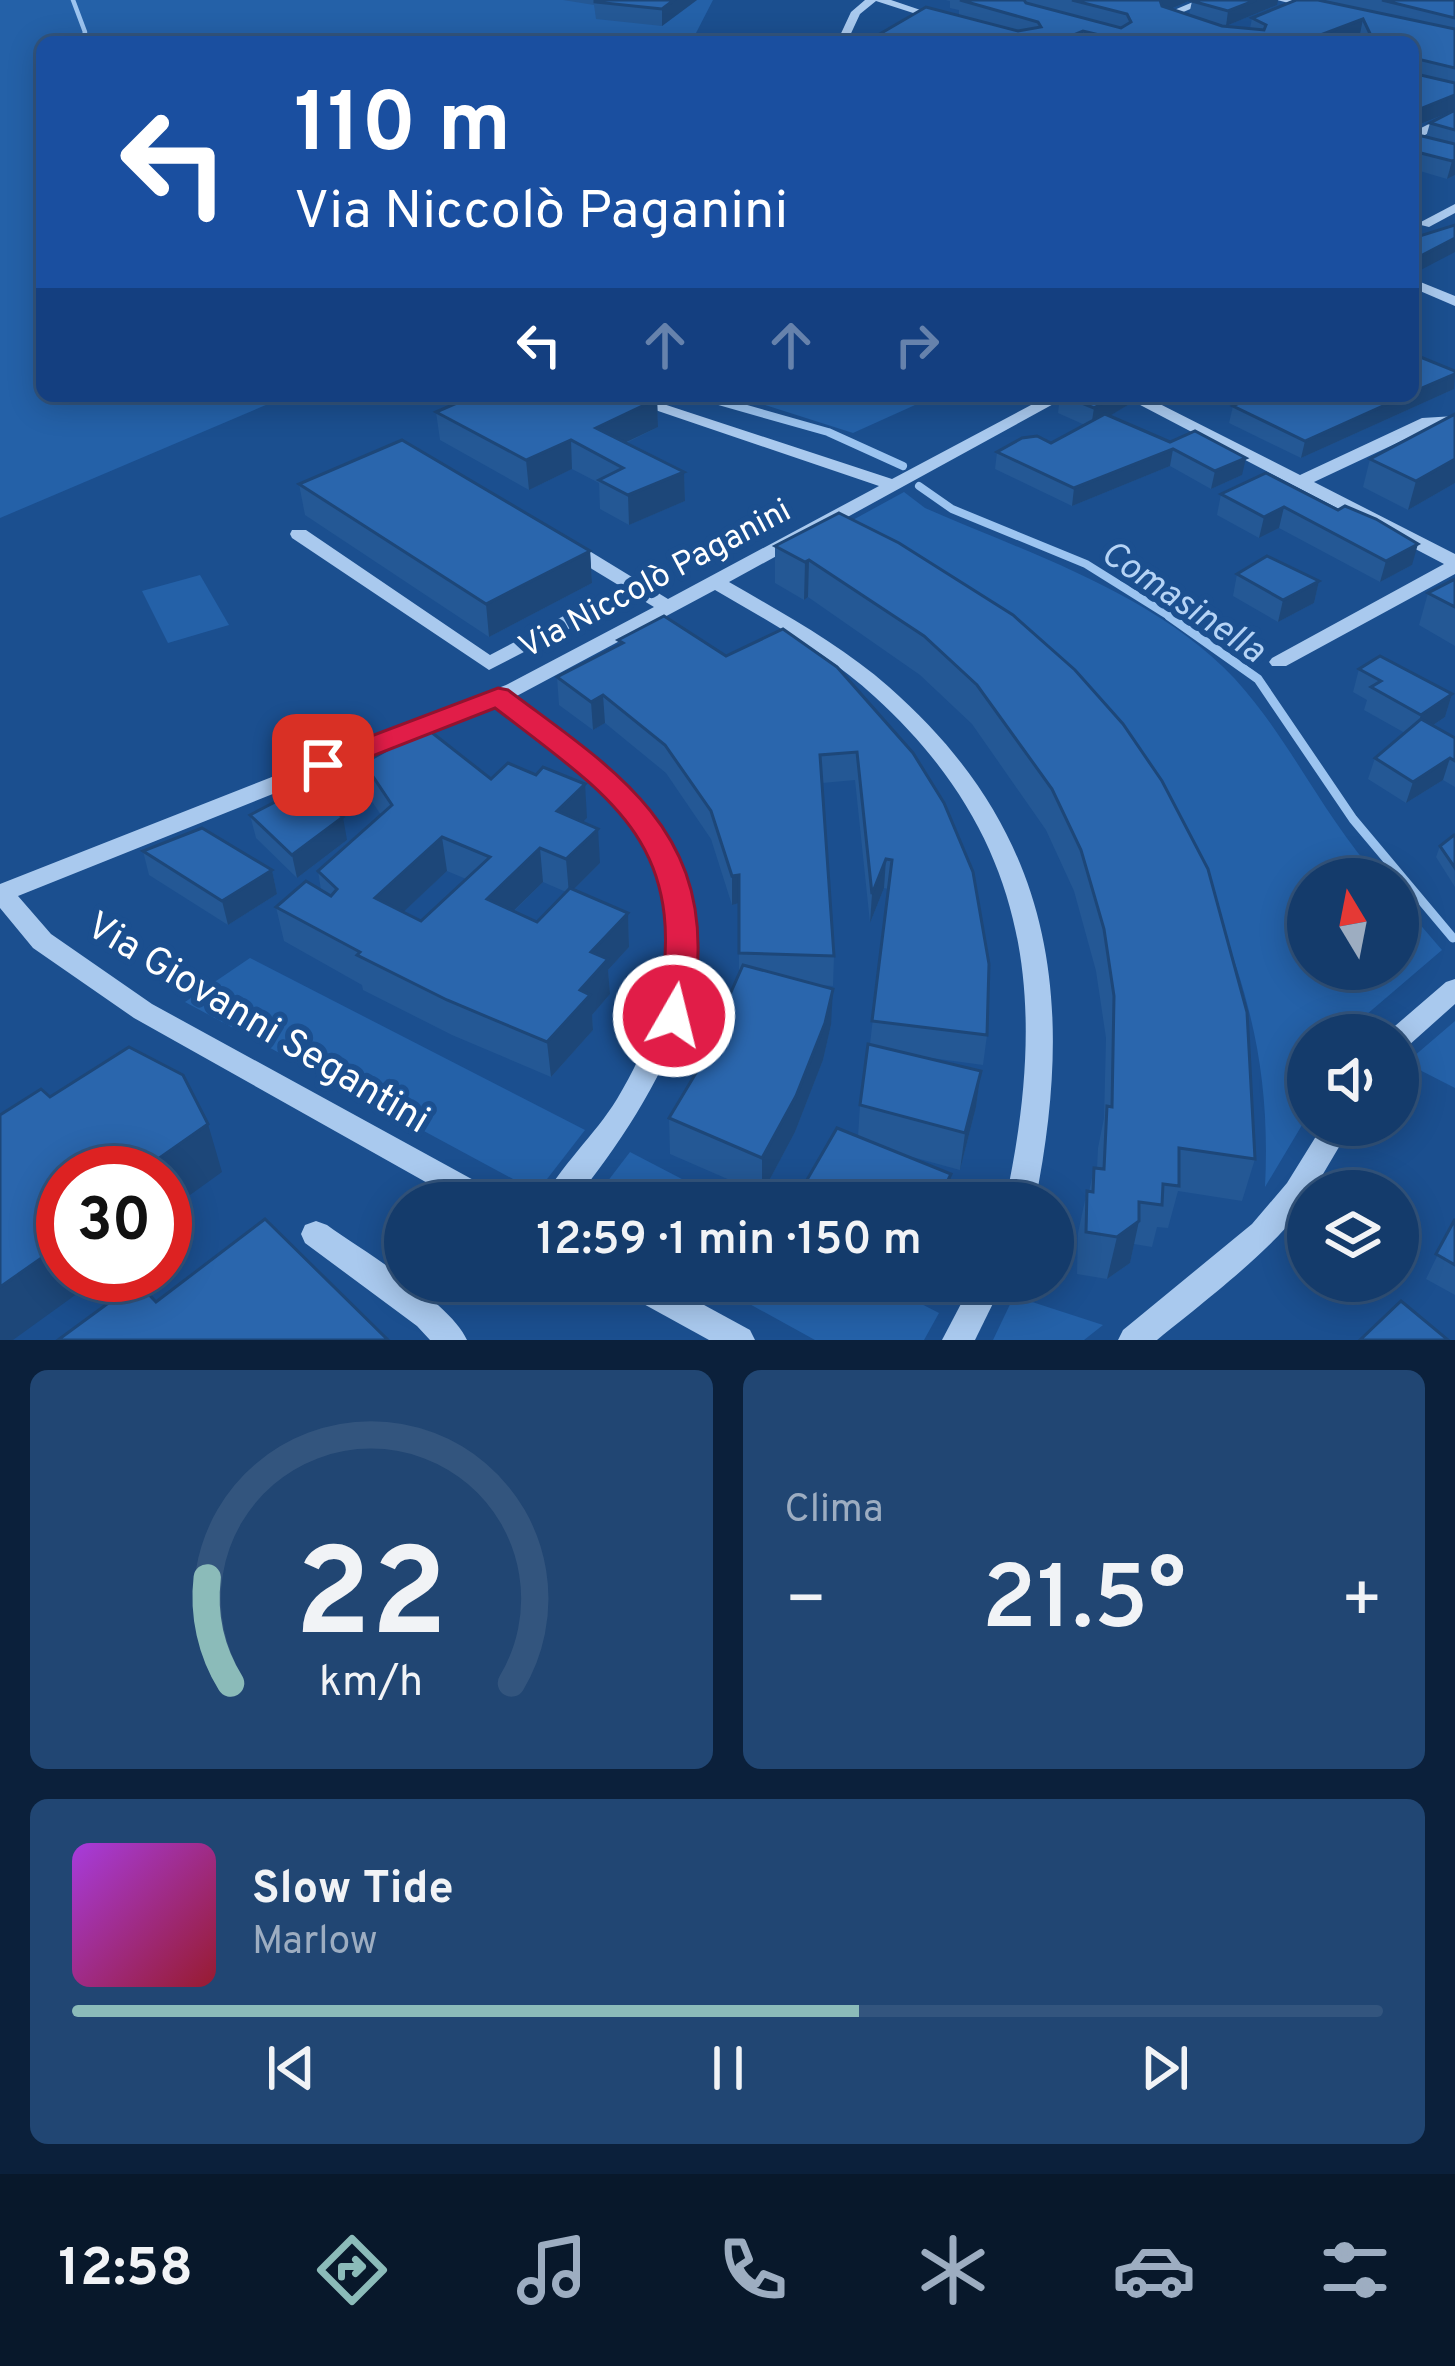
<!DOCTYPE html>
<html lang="it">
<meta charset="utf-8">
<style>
body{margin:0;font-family:Overpass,sans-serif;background:#214673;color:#f1f3f6;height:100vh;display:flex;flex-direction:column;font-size:45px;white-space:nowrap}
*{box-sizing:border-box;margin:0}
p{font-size:39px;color:#9dadc1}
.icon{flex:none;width:66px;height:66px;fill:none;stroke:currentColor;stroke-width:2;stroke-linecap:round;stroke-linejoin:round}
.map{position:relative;height:1340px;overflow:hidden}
.panel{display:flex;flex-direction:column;gap:30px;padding:30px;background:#0b203b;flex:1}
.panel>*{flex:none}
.guide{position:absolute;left:36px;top:36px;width:1383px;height:366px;border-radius:18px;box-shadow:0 6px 30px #0003,0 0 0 3px #33557e;background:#1a4fa0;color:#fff;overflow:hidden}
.needle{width:78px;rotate:350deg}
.tools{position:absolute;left:1287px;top:858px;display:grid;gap:24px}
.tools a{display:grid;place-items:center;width:132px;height:132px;border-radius:50%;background:#143b6b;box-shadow:0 6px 30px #0003,0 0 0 3px #33557e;font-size:60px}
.speed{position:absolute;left:36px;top:1146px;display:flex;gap:24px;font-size:60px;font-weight:700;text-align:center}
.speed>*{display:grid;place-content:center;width:156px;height:156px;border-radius:50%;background:#143b6b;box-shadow:0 6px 30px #0003,0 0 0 3px #33557e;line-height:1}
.speed .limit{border:18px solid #d22;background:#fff;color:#111}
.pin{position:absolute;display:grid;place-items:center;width:102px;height:102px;color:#fff;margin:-51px;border-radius:24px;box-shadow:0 6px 18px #0006}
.me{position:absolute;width:132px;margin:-66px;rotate:8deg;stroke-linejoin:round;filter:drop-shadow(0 0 9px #0008)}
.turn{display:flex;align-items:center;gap:42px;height:252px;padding:0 60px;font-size:54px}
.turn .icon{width:156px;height:156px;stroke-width:2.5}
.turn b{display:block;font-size:84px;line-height:102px}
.lanes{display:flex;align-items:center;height:114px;padding:0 60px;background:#0003;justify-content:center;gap:60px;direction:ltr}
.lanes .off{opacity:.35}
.big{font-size:90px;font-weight:600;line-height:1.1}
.panel .card{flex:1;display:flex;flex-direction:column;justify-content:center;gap:18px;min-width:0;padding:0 42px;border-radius:18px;background:#214673}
.panel .dial{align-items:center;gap:0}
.dial svg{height:312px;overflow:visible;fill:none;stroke:#33557e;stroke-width:7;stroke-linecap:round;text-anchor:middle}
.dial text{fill:#f1f3f6;stroke:none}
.song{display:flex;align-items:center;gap:36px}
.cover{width:144px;height:144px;border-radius:18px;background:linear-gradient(135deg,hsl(280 70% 55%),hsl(350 70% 35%))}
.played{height:12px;border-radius:6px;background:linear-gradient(90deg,#8bbbb9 60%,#33557e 60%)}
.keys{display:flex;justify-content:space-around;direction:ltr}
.heat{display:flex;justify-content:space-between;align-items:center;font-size:66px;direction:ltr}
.panel .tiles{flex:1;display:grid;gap:30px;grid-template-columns:1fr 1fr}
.card:last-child{grid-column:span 2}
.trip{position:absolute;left:384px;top:1182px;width:690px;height:120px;border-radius:60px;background:#143b6b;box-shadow:0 6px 30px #0003,0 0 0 3px #33557e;font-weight:600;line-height:120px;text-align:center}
.tabs{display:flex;height:192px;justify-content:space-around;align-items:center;background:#08182b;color:#9dadc1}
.tabs .icon{width:84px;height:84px}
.tabs .current{color:#8bbbb9}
.tabs b{font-size:54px;color:#f1f3f6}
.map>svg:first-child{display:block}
.green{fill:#2461a8}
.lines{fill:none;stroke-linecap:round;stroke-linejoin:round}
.stream-far2{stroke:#9cc4f0;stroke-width:4.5}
.stream-far1{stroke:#9cc4f0;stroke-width:8}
.stream{stroke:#9cc4f0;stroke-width:9}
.minor{fill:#a9c9ee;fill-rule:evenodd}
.wall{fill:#245895;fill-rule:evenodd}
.shaded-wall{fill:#1d4779}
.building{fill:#2a66ad;stroke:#1d4779;stroke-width:3;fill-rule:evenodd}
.route{fill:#e11d48;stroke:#92132f;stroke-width:3}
.labels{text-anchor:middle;stroke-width:12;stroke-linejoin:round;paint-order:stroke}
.street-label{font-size:33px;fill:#fff;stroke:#1b4f8f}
.water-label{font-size:36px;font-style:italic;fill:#b5d3f5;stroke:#1b4f8f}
.near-street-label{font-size:39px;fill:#fff;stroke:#1b4f8f}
</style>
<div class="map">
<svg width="1455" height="1340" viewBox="0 0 1455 1340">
<rect width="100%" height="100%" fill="#1b4f8f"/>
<!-- green -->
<g class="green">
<polygon points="0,0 713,0 696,33 707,42 42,42 42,396 287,396 0,518"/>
<polygon points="737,396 935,396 853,433"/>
<path d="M904,492L925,508C1030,554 1154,593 1235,679C1290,739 1324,818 1380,879H1308V969H1398V899L1442,950L1366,1015L1377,1024L1364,1035H1308V1115L1265,1187C1270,1086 1255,1012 1219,918L829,533Z"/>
<polygon points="200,575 229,625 168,643 142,591"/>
<polygon points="250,958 585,1130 537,1192 185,1002"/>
<polygon points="1455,1021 1455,1088 1406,1063"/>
<polygon points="630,1152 728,1203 591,1203"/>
<polygon points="708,1281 877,1281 939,1313 924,1340 815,1340"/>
<polygon points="1014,1296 1103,1325 1084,1340 993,1340"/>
</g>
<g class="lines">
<!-- stream-far2 -->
<polyline class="stream-far2" points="73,0 85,32 82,42"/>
<!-- stream-far1 -->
<g class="stream-far1">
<polyline points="701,396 828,432 903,466"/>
<polyline points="919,486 952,509 1086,564 1174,619"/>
</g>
<!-- stream -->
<polyline class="stream" points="1169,616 1258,679 1353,819 1453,938"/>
<!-- minor -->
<g class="minor">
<polygon points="865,0 891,0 947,19 938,21 876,1 860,14 847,42 837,42 851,12"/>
<polygon points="1277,0 1297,0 1325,8 1320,11"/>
<polygon points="1193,2 1202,4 1174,16 1182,20 1182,24 1160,16"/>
<polygon points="1455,111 1455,120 1413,141 1413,132"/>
<polygon points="1455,204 1455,213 1429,227 1417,224"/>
<polygon points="1413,279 1455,296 1455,306 1413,288"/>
<path d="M614,396H639L892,479L1048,396H1068L729,582C784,614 841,645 889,687C1054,832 1076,998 1035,1203H1005C1048,1004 1033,841 875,697C828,654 770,622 715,590L513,698C553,731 601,755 636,793C761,926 666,1086 573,1203H541C559,1167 595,1135 617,1099C673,1005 702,891 618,802C582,764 535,739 495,705L18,896L51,934L152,1004L499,1194L504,1203H463L134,1018L33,948L0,908V884L506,685L654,607L634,595L489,670L292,538L290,534L292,530H306L490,655L620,586L559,549L557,545L559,541H573L668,599L879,486Z"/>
<polygon points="1123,396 1144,396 1300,475 1422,418 1455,416 1455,426 1431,427 1314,482 1455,554 1455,574 1286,666 1272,666 1269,662 1272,658 1444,564"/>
<polygon points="1455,979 1455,1004 1408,1046 1398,1049 1398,1035 1387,1035 1388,1032 1446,982"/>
<path d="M1323,1125H1352L1313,1191H1308C1306,1226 1188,1314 1157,1340H1118L1123,1330L1252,1224L1287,1183Z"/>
<path d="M316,1221L327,1225C363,1251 450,1302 467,1340H430L417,1326L305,1243L301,1234L305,1225Z"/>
<polygon points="616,1281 660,1281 750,1330 755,1340 709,1340 620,1291"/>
<polygon points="973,1281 1004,1281 975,1340 942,1340"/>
</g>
</g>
<!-- wall -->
<g class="wall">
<polygon points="563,0 697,0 662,26 596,19 594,5"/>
<polygon points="945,0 1191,0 1171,9 1189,15 1192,1 1277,5 1226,26 1250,29 1252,18 1319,0 1455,0 1455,110 1414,127 1414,134 1426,137 1430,123 1455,110 1455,175 1447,179 1413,169 1413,42 1363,42 1360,34 1339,42 866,42 959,15 959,10 950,8 950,1"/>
<polygon points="1454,389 1301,458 1229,423 1233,406"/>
<polygon points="1060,396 1129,396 1128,405 1109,416 1242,475 1211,489 1170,466 1072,506 995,469 997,452 1051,443 1085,425 1058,413"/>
<polygon points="657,399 658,427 626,443 684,472 685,501 629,525 600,509 599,483 572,469 529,490 440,440 436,412"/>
<polygon points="1455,414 1455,483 1408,510 1363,487 1370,459"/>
<polygon points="1266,473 1412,565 1380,582 1279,528 1259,538 1217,515 1221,494"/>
<polygon points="299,484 590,551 592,583 489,637 305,515"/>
<polygon points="775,546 1013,615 1255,1159 1242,1201 1178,1191 1168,1228 1157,1227 1152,1247 1134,1244 1130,1263 1107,1279 1077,1274 1078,1233 1087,1191 1089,1192 1094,1168 1097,1168 1098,1148 1104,1118 1106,1038 1096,971 1074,891 1046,830 972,724 920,675 808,597 804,600 775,583"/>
<polygon points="1237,574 1319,581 1314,603 1278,622 1233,596"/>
<polygon points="1455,579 1455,646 1419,625 1428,593"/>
<polygon points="618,640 726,656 837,667 987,1035 983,1065 924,1057 981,1071 976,1107 960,1170 894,1152 951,1174 947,1203 803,1203 804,1185 858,1137 860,1105 870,1044 888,889 884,888 870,923 855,780 822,783 834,956 833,986 819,985 831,1025 823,1060 795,1132 762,1194 670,1154 669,1118 716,1039 716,1026 739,975 739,903 732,905 711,839 666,773 605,723 593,730 559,705 557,677 619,646"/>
<polygon points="1359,669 1452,694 1445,717 1432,726 1455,738 1455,787 1443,780 1406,803 1368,779 1375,758 1405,733 1364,710 1367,700 1353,692"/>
<path d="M364,763L491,779L587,818L583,822L600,863L574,889L628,913L629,947L608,970L610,994L592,1015L593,1030L551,1077L452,1035L363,990L362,985L284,941L276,907L321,890L318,871L381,815L369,797ZM447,871L466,879L421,921L403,912ZM543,882L566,892L537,922L514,911Z"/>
<polygon points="250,815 347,840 297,878 256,838"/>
<polygon points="1454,835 1455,887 1436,857 1440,846"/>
<polygon points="143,851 272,870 277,894 228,925 149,875"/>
<polygon points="1455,1219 1455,1295 1426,1279"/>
</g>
<!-- shaded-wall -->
<g class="shaded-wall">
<polygon points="674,0 697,0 662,26 662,9"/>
<polygon points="1160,0 1191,0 1157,15"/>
<polygon points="1256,0 1278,0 1277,5 1226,26 1228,11"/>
<polygon points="1363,19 1360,34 1339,42 1302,42"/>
<polygon points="1083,31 1082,42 1057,42"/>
<polygon points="1455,95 1455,110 1413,127 1415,111"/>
<polygon points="1455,160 1455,175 1447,179 1452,161"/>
<polygon points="1455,238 1455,252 1413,274 1413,260"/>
<polygon points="1455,374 1454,389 1301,458 1305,441 1405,396 1413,396 1413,392"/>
<polygon points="1115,396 1129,396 1128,405 1091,427 1094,408"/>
<polygon points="657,399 658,427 599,455 596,428"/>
<polygon points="571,440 572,469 529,490 526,460"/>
<polygon points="1173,449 1170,466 1072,506 1074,488"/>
<polygon points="1246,458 1242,475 1211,489 1215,471"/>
<polygon points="1455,459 1455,483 1408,510 1416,481"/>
<polygon points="684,472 685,501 629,525 628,495"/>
<polygon points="1284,507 1279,528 1259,538 1264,517"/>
<polygon points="1418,544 1412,565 1380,582 1386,561"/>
<polygon points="590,551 592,583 489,637 486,604"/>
<polygon points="809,560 808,597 804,600 805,562"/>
<polygon points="1319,581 1314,603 1278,622 1283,600"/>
<polygon points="1452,694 1445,717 1414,738 1421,715"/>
<polygon points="603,695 605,723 593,730 591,702"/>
<polygon points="1450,758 1443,780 1406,803 1413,782"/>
<polygon points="585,784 587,818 560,845 557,811"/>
<polygon points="343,817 347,840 297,878 292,855"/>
<polygon points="598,829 600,863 569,894 566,859"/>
<polygon points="442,837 447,871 381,933 375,898"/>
<polygon points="540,848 543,882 491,933 487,899"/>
<polygon points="886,859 884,888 870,923 872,894"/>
<polygon points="272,870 277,894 228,925 222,901"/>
<polygon points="739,875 739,903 732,905 732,876"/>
<polygon points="628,913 629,947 608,970 610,994 592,1015 593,1030 551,1077 547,1042 580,990 591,952"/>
<polygon points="833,989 831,1025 823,1060 795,1132 762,1194 762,1158"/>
<polygon points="981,1071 976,1107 960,1170 965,1133"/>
<polygon points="208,1124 222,1172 165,1213 165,1173 138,1173"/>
<polygon points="951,1174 947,1203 937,1203"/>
<polygon points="1139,1221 1130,1263 1107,1279 1117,1237"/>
<polygon points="63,1243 63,1275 103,1275 13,1340 0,1340 0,1287"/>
</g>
<!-- building -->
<g class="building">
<polygon points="595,0 674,0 662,9 595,2"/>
<polygon points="960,0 1024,0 1026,3 1121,28 1131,22 1127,14 1072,0 1160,0 1162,6 1222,26 1264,30 1266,25 1252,18 1296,0 1318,0 1455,29 1455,68 1418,59 1413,62 1413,42 1374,42 1363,19 1302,42 1129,42 1083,31 1057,42 866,42 926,7 1018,31 1041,27 1038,22"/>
<polygon points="1194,0 1256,0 1228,11 1192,1"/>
<polygon points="1382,0 1455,0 1455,18"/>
<polygon points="1413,65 1416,74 1455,83 1455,95 1415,111 1414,134 1455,144 1455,160 1452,161 1413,151"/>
<polygon points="1455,110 1455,130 1430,123"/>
<polygon points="1455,225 1455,238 1413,260 1413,238"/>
<polygon points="1413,354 1455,371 1455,374 1413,392"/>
<polygon points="473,396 651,396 657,399 596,428 684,472 628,495 599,480 623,468 571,440 526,460 436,412"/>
<polygon points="1065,396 1115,396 1094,408"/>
<polygon points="1255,396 1405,396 1305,441 1233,406"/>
<polygon points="1105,414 1170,442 1195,431 1246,458 1215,471 1173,449 1074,488 997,452 1022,438 1037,436 1051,443"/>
<polygon points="1455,414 1455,459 1416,481 1370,459"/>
<polygon points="402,440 590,551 486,604 299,484"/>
<polygon points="1266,473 1338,510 1345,506 1376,519 1418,544 1386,561 1284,507 1264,517 1221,494"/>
<polygon points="839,513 899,543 1013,615 1075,670 1123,724 1162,781 1208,869 1247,1012 1255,1159 1179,1148 1179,1186 1163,1184 1162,1205 1139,1202 1139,1221 1117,1237 1086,1232 1087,1191 1093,1192 1094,1168 1104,1169 1107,1106 1112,1107 1114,996 1104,929 1081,850 1052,789 977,685 924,636 809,560 805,562 775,546"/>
<polygon points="1267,556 1319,581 1283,600 1237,574"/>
<polygon points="1455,579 1455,607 1428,593"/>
<polygon points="664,616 726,656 783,629 837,667 913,753 944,803 973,872 989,964 987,1035 872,1021 892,860 886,859 872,894 857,752 820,755 834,956 739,953 739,875 732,876 711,811 665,745 603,695 591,702 557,677 623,643 618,640"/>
<polygon points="1380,656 1452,694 1421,715 1371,687 1381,681 1359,669"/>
<polygon points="1421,719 1455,738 1455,761 1450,758 1413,782 1375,758"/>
<path d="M426,728L491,779L508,763L536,775L543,767L585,784L557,811L598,829L566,859L540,848L487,899L537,922L570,888L628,913L591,952L608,959L580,990L590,995L547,1042L447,1000L357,955L360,952L276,907L306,881L331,896L337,889L318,871L392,805L364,763ZM442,837L490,857L421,921L375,898Z"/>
<polygon points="302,788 343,817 292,855 250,815"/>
<polygon points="202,828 272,870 222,901 143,851"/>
<polygon points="1454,835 1455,835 1455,868 1440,846"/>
<polygon points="743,965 833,989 825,1023 796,1096 762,1158 669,1118 723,1028 716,1026"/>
<polygon points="868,1044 981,1071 965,1133 860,1105"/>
<polygon points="129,1047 183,1075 208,1124 138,1173 63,1173 63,1243 0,1287 0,1115 41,1089 50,1097"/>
<polygon points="837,1128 951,1174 937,1203 832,1203 825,1200 827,1195 804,1185"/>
<polygon points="265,1219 388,1340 58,1340 137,1282 156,1302"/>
<polygon points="1455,1219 1455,1265 1436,1254"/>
<polygon points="1401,1301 1448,1340 1360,1340"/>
</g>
<!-- route -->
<path class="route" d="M498,688L508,690C603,762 701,819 698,953C697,977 698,1004 686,1025L674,1029L662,1025L657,1016C692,845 616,801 495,708L334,771L323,774L309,765L313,758Z"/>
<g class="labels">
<!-- street labels -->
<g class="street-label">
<text transform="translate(654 577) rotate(-28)" y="12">Via Niccolò Paganini</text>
</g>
<!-- water labels -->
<g class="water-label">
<text transform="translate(1184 600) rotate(34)" y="13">Comasinella</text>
</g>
<!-- near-street labels -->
<g class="near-street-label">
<text transform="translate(259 1021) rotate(31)" y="14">Via Giovanni Segantini</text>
</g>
</g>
</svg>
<div class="tools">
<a><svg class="needle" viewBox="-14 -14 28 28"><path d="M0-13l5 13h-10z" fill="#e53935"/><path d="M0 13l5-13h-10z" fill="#9dadc1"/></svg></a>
<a><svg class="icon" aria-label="sound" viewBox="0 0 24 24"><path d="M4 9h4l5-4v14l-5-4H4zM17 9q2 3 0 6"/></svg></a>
<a><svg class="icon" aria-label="layers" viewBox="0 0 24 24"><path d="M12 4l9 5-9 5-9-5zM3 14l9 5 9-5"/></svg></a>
</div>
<div class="speed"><div class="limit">30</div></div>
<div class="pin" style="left:323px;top:765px;background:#d93025"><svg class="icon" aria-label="arrive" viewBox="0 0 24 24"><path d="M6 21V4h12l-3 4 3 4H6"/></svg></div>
<svg class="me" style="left:674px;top:1016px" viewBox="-20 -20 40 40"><circle r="17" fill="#e11d48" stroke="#fff" stroke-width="3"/><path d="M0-11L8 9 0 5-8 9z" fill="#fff"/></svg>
<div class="trip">12:59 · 1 min · 150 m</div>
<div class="guide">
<div class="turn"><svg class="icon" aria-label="left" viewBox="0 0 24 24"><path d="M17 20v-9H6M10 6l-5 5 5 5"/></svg><div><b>110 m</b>Via Niccolò Paganini</div></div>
<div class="lanes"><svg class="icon" aria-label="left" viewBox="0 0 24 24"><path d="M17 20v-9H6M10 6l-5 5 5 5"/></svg><svg class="icon off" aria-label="ahead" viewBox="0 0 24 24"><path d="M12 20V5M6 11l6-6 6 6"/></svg><svg class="icon off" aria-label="ahead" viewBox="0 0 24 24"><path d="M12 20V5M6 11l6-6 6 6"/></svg><svg class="icon off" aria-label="right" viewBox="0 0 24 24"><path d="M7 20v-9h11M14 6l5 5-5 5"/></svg></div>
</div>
</div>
<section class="panel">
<div class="tiles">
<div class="card dial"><svg viewBox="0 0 100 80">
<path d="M14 69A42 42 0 1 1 86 69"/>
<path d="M14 69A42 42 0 0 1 8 42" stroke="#8bbbb9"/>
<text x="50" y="56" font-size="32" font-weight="700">22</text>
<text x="50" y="72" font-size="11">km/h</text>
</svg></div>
<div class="card"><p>Clima</p>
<div class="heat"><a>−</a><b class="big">21.5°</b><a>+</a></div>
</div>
<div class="card">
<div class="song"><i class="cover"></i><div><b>Slow Tide</b><p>Marlow</p></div></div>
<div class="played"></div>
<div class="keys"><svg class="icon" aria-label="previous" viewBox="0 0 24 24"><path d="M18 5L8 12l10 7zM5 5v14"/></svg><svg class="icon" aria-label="pause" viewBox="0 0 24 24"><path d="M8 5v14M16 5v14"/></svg><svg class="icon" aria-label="next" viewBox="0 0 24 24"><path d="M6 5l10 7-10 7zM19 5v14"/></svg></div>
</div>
</div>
</section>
<nav class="tabs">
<b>12:58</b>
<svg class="icon current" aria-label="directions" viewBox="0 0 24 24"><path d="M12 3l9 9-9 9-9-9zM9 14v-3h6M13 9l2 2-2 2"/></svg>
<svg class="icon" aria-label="music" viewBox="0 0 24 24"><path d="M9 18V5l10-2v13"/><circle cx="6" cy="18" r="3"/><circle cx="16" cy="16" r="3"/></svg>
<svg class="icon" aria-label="phone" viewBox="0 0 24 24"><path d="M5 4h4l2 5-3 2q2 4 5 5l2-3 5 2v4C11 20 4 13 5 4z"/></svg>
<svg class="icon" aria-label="climate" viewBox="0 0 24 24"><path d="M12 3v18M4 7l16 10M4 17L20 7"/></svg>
<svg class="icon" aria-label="car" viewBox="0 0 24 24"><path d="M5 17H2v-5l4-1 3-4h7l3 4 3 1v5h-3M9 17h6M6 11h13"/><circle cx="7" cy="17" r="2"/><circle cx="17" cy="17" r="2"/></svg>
<svg class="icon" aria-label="filters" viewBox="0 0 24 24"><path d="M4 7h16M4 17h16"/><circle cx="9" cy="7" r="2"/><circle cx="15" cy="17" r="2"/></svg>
</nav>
